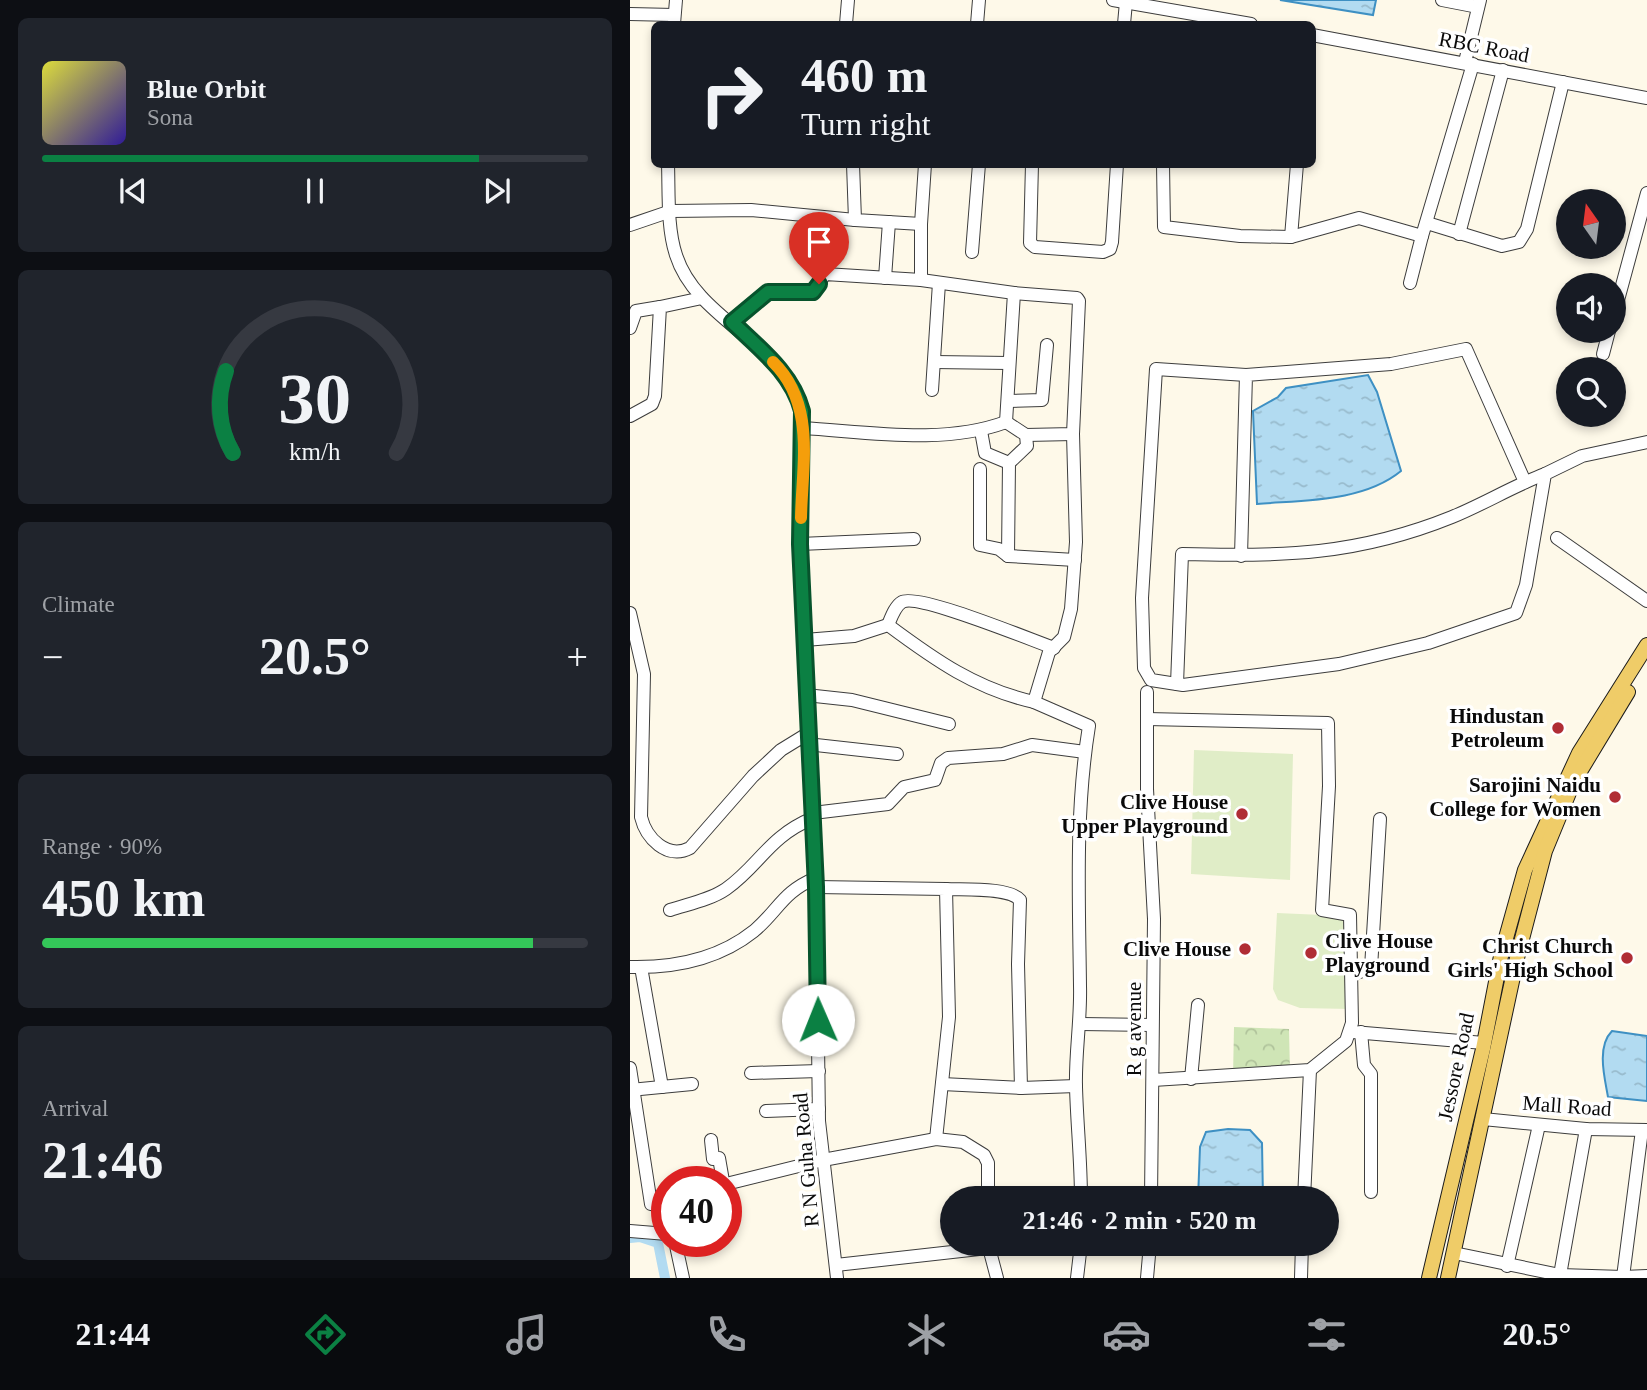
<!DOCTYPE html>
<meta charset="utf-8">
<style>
body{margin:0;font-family:Georgia,serif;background:#20242c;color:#f1f3f6;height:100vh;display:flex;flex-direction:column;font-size:26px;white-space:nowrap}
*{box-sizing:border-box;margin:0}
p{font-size:23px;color:#9ea1a6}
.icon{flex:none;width:38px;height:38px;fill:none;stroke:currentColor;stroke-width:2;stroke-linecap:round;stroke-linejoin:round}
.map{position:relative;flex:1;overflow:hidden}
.drawer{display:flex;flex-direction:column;gap:18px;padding:18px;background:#0d0f14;width:630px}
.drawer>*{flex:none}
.top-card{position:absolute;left:21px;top:21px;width:665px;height:147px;border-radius:10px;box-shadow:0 4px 10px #0003;background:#171b24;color:#f1f3f6;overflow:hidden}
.needle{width:46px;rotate:346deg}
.buttons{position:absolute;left:926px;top:189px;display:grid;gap:14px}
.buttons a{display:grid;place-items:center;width:70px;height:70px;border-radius:50%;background:#171b24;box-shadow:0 4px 10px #0003;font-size:35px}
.speed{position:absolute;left:21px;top:1166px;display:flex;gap:14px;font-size:35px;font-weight:700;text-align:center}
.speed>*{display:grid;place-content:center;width:91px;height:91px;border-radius:50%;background:#171b24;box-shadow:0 4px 10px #0003;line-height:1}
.speed .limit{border:10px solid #d22;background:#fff;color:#111}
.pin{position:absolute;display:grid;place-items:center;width:60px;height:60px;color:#fff;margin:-72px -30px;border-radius:50% 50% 50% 0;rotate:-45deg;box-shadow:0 0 7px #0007}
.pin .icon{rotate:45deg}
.me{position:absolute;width:77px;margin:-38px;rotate:359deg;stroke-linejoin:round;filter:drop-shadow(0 0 5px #0008)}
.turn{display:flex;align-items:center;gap:24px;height:147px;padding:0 35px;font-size:32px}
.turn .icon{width:91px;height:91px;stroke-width:2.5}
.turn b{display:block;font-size:49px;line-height:60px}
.big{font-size:52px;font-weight:700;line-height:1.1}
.drawer .tile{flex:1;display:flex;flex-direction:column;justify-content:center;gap:10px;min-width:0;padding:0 24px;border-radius:10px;background:#20242c}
.drawer .dial{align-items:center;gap:0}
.dial svg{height:182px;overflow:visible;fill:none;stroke:#363941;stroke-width:7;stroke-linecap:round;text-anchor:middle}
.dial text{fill:#f1f3f6;stroke:none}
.song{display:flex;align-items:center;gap:21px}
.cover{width:84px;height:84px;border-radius:10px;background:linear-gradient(135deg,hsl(60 70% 55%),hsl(250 70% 35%))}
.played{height:7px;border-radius:4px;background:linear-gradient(90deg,#0b8043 80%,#363941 80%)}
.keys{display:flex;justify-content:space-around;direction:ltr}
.heat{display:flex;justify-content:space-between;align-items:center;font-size:38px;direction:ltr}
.charge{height:10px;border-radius:5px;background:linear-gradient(90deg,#34c759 90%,#363941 0)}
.trip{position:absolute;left:310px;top:1186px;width:399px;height:70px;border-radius:35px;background:#171b24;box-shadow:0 4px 10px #0003;font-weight:700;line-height:70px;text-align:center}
.dock{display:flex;height:112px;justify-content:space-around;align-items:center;background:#090b0e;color:#9ea1a6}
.dock .icon{width:49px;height:49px}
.dock .active{color:#0b8043}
.dock b{font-size:32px;color:#f1f3f6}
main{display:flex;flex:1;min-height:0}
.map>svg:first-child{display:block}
.park{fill:url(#park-crowns)}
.pitch{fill:#e0edc7}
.water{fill:url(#water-ripples);stroke:#3e90c3;stroke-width:2}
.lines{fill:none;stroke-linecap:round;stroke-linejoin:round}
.canal{stroke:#b2dbf1;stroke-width:10}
.minor-casing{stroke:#3d3d3d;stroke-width:14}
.major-casing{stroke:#1b1b1b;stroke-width:16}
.minor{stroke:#fff;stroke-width:12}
.major{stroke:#efcc68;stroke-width:14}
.route-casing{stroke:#07532c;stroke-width:18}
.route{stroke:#0b8043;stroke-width:12}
.slow{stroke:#f59e0b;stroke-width:12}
.poi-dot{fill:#b02d35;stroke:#fff;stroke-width:2.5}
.labels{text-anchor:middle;stroke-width:7;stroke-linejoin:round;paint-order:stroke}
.street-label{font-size:21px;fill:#0a0a0a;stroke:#fff}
.poi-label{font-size:21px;font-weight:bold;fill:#0a0a0a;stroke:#fff;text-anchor:end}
</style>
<main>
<section class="drawer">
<div class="tile">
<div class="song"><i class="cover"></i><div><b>Blue Orbit</b><p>Sona</p></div></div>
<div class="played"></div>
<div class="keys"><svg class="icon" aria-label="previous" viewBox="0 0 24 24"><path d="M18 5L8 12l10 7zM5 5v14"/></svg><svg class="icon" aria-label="pause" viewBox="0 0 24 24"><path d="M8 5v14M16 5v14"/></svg><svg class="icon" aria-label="next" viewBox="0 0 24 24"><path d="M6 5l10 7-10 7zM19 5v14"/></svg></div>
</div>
<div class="tile dial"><svg viewBox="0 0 100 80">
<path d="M14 69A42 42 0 1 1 86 69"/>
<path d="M14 69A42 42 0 0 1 11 33" stroke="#0b8043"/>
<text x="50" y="56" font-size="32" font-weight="700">30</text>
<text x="50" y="72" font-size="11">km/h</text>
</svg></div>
<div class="tile"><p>Climate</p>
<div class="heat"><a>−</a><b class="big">20.5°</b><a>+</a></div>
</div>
<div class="tile"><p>Range · 90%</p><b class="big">450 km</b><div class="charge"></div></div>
<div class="tile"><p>Arrival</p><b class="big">21:46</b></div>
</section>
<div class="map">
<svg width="1017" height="1278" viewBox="0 0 1017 1278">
<defs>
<pattern id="park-crowns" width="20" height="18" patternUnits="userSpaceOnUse" patternTransform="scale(1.75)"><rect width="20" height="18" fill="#cfe5b6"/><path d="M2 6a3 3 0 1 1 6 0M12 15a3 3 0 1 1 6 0" fill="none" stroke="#b0c39b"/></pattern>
<pattern id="water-ripples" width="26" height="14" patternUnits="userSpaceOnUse" patternTransform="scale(1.75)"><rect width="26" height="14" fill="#b2dbf1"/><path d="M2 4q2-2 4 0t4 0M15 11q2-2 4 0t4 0" fill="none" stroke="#98bbcd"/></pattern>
</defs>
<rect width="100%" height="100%" fill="#fef9e9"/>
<!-- park -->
<polygon class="park" points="604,1027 659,1029 660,1072 603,1077"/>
<!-- pitch -->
<g class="pitch">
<polygon points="564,750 663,754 660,880 561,874"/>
<polygon points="647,913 715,916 720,1009 670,1008 648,1000 643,989"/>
</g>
<!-- water -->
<g class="water">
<polygon points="650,0 746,0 743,15"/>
<path d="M738,375L747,392L771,471C733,502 674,500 627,504L623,411L648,397L656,388Z"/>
<path d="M982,1031L1017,1036V1101L978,1097C975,1079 966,1047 982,1031Z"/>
<polygon points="598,1129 620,1130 632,1143 633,1199 568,1199 570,1147 576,1132"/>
<polygon points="580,1244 633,1244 633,1251 601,1254"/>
</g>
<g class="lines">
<!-- canal -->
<polyline class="canal" points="0,1238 10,1237 28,1243 35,1278"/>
<defs>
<g id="minor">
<polyline points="483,0 621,24"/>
<polyline points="812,0 848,7"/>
<polyline points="0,14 44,15"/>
<polyline points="44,24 46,0"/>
<polyline points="216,24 218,0"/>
<polyline points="347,24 349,0"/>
<polyline points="494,24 496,2"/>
<polyline points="682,35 1017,98"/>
<polyline points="835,62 850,0"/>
<path d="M38,164C39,193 37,228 46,255C67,321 154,342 172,411L170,544L186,887L189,1121L207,1278"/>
<polyline points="223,164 225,220 291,224"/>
<polyline points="402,164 400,243 405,247 473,252 480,249 482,242 487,164"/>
<polyline points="533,164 534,227 610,236 661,237 729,218 792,236 843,64"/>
<polyline points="797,223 872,246 889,242 897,229 933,82"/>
<polyline points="0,225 41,211 121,210 225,220"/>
<polyline points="829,234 873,70"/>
<polyline points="661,237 667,164"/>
<polyline points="342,252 349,164"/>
<polyline points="255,278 259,222"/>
<polyline points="291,280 384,293 376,422"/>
<polyline points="780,283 792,236"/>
<polyline points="384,293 447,298 449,301 443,434 396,435"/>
<polyline points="984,315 1017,193"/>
<polyline points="102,322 138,292 183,292 195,274 291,280 291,224 295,164"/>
<polyline points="0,328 6,311 30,307"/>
<polyline points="973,354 979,331"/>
<polyline points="304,362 379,363"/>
<polyline points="616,375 526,369 512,598 514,668 521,680 553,685 709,664 798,643 886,613 896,585 915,474 952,456 1017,442"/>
<polyline points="302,390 309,283"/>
<polyline points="378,401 412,400 417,345"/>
<polyline points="0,416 22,404 25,396 30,307 72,298"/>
<polyline points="376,422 396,435 397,446 379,463 378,556"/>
<path d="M173,428C239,432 314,445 376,422"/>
<polyline points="351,431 355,453 379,463"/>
<path d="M443,434L446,542L441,609L434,637L419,652L404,702L459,726C445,812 449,899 450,986C451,1020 445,1054 446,1087C447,1124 451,1161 451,1199"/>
<polyline points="350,469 350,545 369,549 378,556 445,560"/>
<polyline points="927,538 1017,601"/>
<polyline points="170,544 284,539"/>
<polyline points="611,556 616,375 761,364 836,349 895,482"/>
<path d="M0,613L14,674L11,817C16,838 37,860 60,848L123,776L151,750L177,734"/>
<path d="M258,625C261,618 265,606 272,602C288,593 401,640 424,648"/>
<path d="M175,640L224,636L258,625C305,660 346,689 404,702"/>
<path d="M547,684L552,554C652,557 728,555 822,517C854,504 883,486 915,474"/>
<polyline points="517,692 517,789 524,919 521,1199"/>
<polyline points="176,695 222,700 319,724"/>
<polyline points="517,719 698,723 699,786 692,910 720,915 722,1023 716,1041 680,1070 523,1080"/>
<polyline points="177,744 267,754"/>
<polyline points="183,813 258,804 274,787 305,780 311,763 318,758 373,754 402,745 455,752"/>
<polyline points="186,887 316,889 319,1017 306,1139"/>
<path d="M316,889C333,890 379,887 390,900L388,964L391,1088"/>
<path d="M40,910C58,904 80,900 96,889C130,865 138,837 183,818"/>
<path d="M0,967C44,968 89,959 124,931C149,910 152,892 186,878"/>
<polyline points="11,967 32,1087"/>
<polyline points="723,974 741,968 750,819"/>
<polyline points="451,1024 522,1025"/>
<polyline points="723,1032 854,1043"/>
<polyline points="731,1032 734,1065 741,1074 741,1192"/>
<polyline points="0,1068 21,1204 37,1206"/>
<polyline points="121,1073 189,1071"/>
<polyline points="561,1079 568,1005"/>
<polyline points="312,1084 391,1088 446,1086"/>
<polyline points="0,1090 62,1084"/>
<polyline points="136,1111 189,1109"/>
<polyline points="853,1119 956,1129 1017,1130"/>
<polyline points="81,1140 83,1159 89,1158 93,1181"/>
<polyline points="96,1184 193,1160 306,1139 333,1142 354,1155 358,1163 358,1199"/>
<polyline points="674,1199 680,1070"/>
<polyline points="0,1231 37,1234"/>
<polyline points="45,1241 53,1278"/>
<polyline points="358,1244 367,1278"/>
<polyline points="824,1253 930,1275 993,1277 1012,1130"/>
<polyline points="206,1265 358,1248"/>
<polyline points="877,1266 909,1125"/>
<polyline points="930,1275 956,1129"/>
<polyline points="993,1277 1017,1276"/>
<polyline points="447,1278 451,1244"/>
<polyline points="517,1278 520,1244"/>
<polyline points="671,1278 672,1244"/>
</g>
<g id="major">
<polyline points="799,1278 853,1049 871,956 895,870 949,753 1017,645"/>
<polyline points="818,1278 887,958 915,851 943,783 998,692"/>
</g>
</defs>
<!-- minor casing -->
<use href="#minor" class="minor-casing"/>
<!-- major casing -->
<use href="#major" class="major-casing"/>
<!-- minor -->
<use href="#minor" class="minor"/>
<!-- major -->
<use href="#major" class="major"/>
</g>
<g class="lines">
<defs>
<path id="route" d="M188,1020L186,887L170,544L172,411C162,373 130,349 102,322L138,292H183L189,284"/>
</defs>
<!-- route casing -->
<use href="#route" class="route-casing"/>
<!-- route -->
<use href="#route" class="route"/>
<!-- slow -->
<path class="slow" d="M143,362C186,404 172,464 171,518"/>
</g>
<!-- markers -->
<g class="poi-dot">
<circle cx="928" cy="728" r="7"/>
<circle cx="985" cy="797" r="7"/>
<circle cx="612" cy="814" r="7"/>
<circle cx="615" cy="949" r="7"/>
<circle cx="681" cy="953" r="7"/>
<circle cx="997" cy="958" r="7"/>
</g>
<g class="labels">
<!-- street labels -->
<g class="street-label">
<text transform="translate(854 47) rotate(11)" y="7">RBC Road</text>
<text transform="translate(504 1029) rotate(-90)" y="7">R g avenue</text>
<text transform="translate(826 1067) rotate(-78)" y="7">Jessore Road</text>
<text transform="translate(937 1106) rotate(4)" y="7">Mall Road</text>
<text transform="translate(176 1160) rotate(-95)" y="7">R N Guha Road</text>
</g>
<!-- poi labels -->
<g class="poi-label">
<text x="914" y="723">Hindustan<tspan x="914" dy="24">Petroleum</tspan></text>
<text x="971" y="792">Sarojini Naidu<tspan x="971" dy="24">College for Women</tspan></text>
<text x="598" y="809">Clive House<tspan x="598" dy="24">Upper Playground</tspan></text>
<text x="695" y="948" text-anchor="start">Clive House<tspan x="695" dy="24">Playground</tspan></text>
<text x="983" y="953">Christ Church<tspan x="983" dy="24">Girls' High School</tspan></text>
<text x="601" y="956">Clive House</text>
</g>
</g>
</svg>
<div class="buttons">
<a><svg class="needle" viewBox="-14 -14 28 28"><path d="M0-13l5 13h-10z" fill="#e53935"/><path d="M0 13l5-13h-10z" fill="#9ea1a6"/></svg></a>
<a><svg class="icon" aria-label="sound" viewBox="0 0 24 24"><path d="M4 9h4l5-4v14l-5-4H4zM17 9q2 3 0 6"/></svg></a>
<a><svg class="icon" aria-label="search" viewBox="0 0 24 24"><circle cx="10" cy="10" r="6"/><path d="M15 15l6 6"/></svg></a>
</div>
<div class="speed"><div class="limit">40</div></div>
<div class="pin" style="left:189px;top:284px;background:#d93025"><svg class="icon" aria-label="arrive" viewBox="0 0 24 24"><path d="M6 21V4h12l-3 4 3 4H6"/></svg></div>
<svg class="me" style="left:188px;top:1020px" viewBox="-20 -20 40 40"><circle r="19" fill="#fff"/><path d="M0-13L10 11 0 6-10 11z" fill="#0b8043"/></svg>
<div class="trip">21:46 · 2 min · 520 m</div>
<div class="top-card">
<div class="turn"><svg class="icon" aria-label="right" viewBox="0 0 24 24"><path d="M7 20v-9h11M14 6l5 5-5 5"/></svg><div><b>460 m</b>Turn right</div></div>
</div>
</div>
</main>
<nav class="dock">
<b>21:44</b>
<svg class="icon active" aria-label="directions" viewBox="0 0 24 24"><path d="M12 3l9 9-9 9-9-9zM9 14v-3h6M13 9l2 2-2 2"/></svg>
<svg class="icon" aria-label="music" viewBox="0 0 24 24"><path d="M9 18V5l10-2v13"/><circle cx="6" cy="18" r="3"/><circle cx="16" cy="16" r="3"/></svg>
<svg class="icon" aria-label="phone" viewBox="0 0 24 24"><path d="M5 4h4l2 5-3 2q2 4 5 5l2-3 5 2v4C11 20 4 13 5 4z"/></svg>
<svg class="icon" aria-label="climate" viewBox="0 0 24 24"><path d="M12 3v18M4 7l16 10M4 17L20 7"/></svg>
<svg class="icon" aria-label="car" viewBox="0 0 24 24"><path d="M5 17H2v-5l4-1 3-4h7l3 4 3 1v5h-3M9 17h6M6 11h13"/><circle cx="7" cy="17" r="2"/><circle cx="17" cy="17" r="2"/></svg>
<svg class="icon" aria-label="filters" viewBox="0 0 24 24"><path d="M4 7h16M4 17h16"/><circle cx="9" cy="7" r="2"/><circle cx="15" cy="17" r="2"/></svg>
<b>20.5°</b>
</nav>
